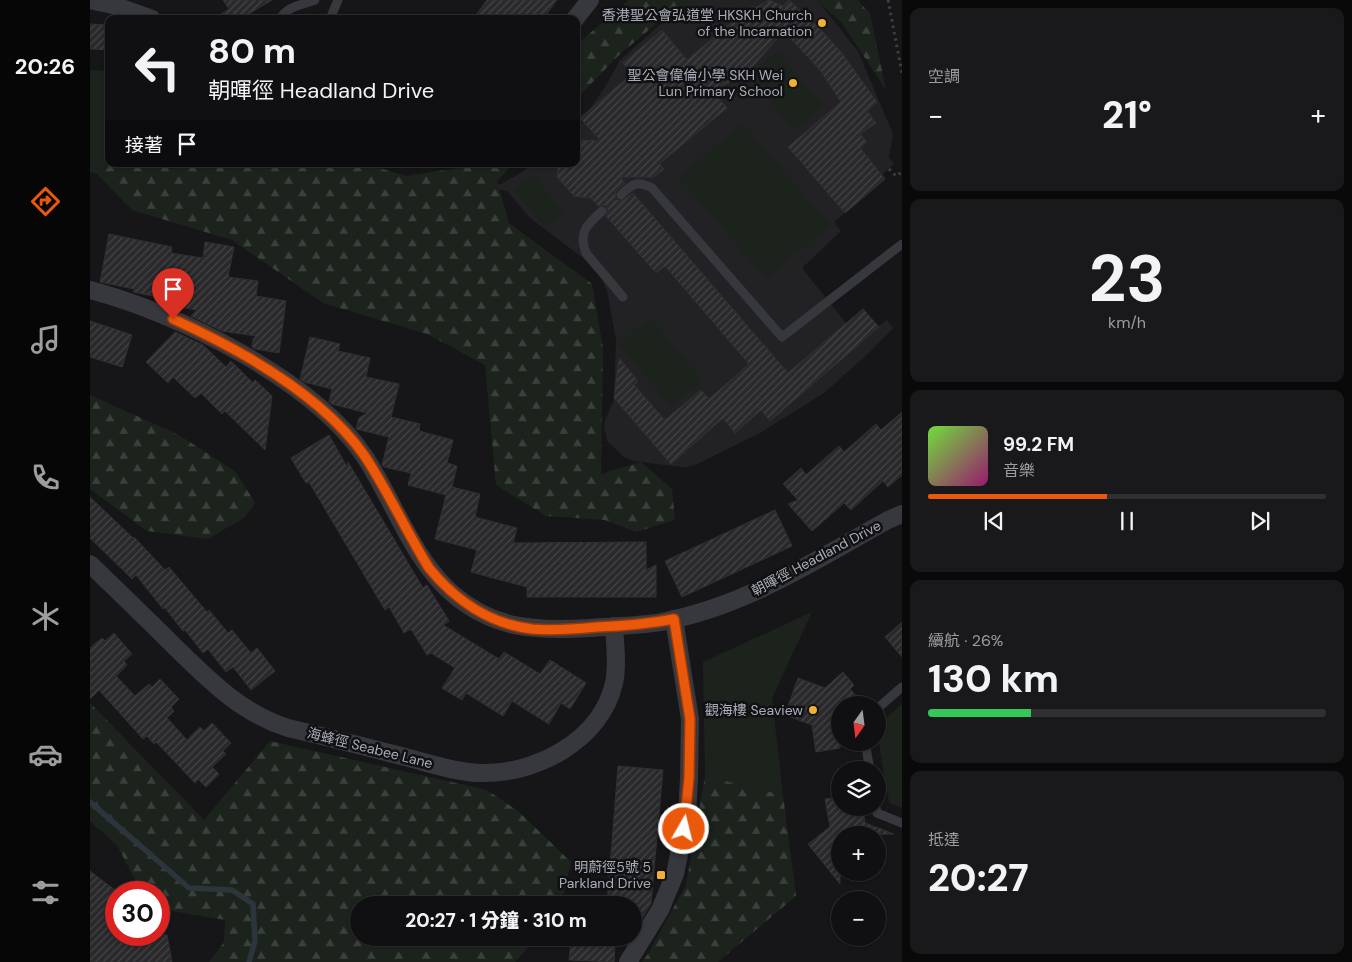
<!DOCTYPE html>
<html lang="zh-TW">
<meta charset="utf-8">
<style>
body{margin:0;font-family:"DM Sans","Noto Sans TC",sans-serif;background:#19191b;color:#f1f3f6;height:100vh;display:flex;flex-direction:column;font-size:19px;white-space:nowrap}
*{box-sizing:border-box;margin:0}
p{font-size:16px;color:#9c9d9f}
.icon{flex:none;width:28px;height:28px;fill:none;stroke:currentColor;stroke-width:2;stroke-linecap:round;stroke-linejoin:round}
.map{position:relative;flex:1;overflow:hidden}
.panel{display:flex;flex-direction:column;gap:8px;padding:8px;background:#09090a;width:450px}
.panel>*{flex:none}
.guide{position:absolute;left:15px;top:15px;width:475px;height:152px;border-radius:10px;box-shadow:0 1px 4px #0004,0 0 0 1px #303032;background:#101012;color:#f1f3f6;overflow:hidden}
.needle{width:32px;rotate:194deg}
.tools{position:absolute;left:741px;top:696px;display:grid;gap:10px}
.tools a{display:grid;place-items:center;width:55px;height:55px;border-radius:50%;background:#101012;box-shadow:0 1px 4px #0004,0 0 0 1px #303032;font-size:25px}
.speed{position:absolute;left:15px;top:881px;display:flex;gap:10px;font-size:25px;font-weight:700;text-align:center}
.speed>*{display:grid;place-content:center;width:65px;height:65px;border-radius:50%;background:#101012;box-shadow:0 1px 4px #0004,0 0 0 1px #303032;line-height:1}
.speed .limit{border:8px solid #d22;background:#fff;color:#111}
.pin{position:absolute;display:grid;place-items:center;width:42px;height:42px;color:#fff;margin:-51px -21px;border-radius:50% 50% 50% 0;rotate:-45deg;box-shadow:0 0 5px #0007}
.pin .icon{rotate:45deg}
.me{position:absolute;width:55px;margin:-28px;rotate:8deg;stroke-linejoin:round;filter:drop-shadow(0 0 4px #0008)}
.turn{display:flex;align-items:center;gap:18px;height:105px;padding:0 20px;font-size:22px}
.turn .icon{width:65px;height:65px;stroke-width:2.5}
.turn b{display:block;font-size:35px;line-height:42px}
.then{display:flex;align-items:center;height:48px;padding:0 20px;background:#0003;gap:10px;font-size:19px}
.big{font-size:38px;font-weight:800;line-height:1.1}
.panel .card{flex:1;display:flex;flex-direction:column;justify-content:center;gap:8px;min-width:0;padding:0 18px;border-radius:10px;background:#19191b}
.panel .dial{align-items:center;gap:0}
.dial b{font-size:65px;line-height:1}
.song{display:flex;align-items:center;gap:15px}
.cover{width:60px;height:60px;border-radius:8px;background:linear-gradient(135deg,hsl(100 70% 55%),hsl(320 70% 35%))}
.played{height:5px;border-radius:2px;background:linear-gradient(90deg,#ea580c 45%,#303032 45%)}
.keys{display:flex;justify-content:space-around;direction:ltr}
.heat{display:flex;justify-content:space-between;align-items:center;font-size:28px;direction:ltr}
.charge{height:8px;border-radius:4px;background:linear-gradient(90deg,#34c759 26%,#303032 0)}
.trip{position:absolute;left:260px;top:896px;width:292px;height:50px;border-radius:25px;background:#101012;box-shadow:0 1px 4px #0004,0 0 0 1px #303032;font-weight:800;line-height:50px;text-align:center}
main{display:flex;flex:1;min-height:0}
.menu{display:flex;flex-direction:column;width:90px;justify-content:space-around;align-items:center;background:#060607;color:#9c9d9f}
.menu .icon{width:35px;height:35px}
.menu .selected{color:#ea580c}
.menu b{font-size:22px;color:#f1f3f6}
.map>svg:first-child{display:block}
.built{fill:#222225}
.green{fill:#1c231d}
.forest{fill:url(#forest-firs)}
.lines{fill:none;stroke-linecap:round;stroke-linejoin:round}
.stream{stroke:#2c353c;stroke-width:5.5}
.building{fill:url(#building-hatch);stroke:#303034}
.path{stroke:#3d3f44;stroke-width:3;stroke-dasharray:2.5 4;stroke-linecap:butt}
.service{stroke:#37383d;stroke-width:9}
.minor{stroke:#37383d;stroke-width:18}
.route-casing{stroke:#983908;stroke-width:12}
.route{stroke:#ea580c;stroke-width:9}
.poi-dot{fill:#f2b134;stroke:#111113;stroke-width:2}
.labels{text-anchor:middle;stroke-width:5;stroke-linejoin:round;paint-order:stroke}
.poi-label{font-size:14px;fill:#a8adb8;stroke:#111113;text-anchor:end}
.street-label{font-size:14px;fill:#a8adb8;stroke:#111113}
</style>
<main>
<nav class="menu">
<b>20:26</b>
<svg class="icon selected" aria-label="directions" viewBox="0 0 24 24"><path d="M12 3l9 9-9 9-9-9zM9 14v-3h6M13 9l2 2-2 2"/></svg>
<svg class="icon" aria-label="music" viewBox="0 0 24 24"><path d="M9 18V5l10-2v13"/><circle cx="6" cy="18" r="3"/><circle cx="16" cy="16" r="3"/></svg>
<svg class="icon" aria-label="phone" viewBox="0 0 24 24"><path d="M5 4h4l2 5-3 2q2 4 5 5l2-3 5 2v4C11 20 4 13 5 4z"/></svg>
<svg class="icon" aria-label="climate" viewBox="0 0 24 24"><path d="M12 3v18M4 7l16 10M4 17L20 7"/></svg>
<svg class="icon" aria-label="car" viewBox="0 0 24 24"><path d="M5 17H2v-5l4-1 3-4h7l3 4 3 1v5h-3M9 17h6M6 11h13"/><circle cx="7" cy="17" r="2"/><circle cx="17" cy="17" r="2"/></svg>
<svg class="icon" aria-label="filters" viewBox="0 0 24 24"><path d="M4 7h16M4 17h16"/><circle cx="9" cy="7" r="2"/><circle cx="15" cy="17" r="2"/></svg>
</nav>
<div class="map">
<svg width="812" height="962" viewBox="0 0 812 962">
<defs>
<pattern id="forest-firs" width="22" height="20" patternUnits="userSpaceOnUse" patternTransform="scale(1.25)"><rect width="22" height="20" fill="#1c231d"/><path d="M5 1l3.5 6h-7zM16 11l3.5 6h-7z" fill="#3a403c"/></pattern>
<pattern id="building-hatch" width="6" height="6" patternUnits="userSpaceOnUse" patternTransform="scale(1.25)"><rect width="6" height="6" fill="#29292c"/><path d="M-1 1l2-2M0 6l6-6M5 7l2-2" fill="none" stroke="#454548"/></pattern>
</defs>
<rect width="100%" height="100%" fill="#161618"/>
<!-- built -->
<polygon class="built" points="609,0 727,0 768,51 803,134 799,157 804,164 792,175 795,179 744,222 751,231 712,268 756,323 773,309 788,327 797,320 803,328 780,352 734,393 670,433 607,464 598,467 591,467 543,461 534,457 518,442 514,428 515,420 524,400 526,340 517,291 511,278 493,258 440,218 417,191 396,187 411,184 429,174 442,164 486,164 486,127 493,122 490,118 500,109 518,82 530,60 573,22 575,23 595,8"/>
<!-- green -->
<g class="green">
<polygon points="688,52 733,105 704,130 659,77"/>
<polygon points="0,70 19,71 19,164 7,174 0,172"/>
<polygon points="653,123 740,225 676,279 589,177"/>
<polygon points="443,175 474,212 455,227 424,190"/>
<polygon points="560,317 613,381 582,407 528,345"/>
<polygon points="722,612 682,698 693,795 615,776 613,662"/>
<polygon points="812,704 812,808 799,803 788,737 788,725"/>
</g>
<!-- forest -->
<g class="forest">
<polygon points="539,0 611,0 566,24 529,55 486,99 486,45"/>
<polygon points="726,0 768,0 780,14 796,90 752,23"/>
<polygon points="19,164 276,164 316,176 381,166 384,164 423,164 407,181 419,223 502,284 513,348 511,474 551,462 582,489 585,520 546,532 515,520 456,516 406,485 395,365 337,334 233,303 142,240 42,210 7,174"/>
<polygon points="0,395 89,435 146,472 165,503 155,517 118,539 57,531 0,489"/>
<polygon points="0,703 114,820 180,741 397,790 428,811 481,862 471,905 269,905 269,938 446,938 425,962 119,962 134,942 135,920 77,910 69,903 69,892 55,892 49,888 27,845 0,821"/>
<polygon points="615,776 693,795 706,896 628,962 552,962 558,954 596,885"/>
</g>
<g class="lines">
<!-- stream -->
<polyline class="stream" points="0,802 99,888 142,890 163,904 165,941 159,962"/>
</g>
<!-- building -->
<g class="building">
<polygon points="133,0 182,0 150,19 123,19 139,9"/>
<polygon points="397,0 467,0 453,19 383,19"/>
<polygon points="679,0 693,6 699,0 728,27 751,52 787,102 777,111 786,123 770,134 777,142 770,148 795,179 755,213 698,147 751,102 730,70 703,41 692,33 664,65 652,74 623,92 637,108 569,164 574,169 564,177 530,177 535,183 526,191 525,197 527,200 532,201 543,193 698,373 773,309 789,327 680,421 671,410 645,433 633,418 581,464 524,398 529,358 548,381 544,385 575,420 611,390 619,399 659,364 575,266 566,273 516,216 518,210 516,206 511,205 508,206 501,198 484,196 467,177 468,164 486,164 486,140 511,141 490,118 542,74 533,63 572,30 597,60 654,12 663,6 665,8"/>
<polygon points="0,24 19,25 19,50 0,49"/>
<polygon points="19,234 82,247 81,253 113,258 115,242 144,247 138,277 168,281 166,296 196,301 189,353 165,349 162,347 163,339 166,336 132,331 101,316 107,310 77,305 78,299 43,292 44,289 10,282"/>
<polygon points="0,321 42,335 32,367 0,357"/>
<polygon points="85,332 113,345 136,367 141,361 163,383 165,380 182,396 175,450 135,411 132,414 111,393 105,398 83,377 78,383 56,362"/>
<polygon points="220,337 250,344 248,351 280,358 276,377 309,384 301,417 330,424 329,431 363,440 357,463 367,466 362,487 390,494 385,517 427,528 423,543 556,542 556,570 566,565 566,597 437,597 437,587 381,572 387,550 345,539 356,495 318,485 321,473 294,467 292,465 299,437 266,429 269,418 277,413 242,404 239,402 242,389 214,382 210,379"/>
<polygon points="812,412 812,475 798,487 793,481 761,510 754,503 722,531 698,504 708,500 693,484 711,468 716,475 749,446 754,452 786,424 791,430"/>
<polygon points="239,435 257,467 258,462 333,588 337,585 359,621 353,625 409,659 414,652 450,674 460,660 496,683 480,709 471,703 459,724 422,701 413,716 376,693 372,700 352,688 365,668 341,653 337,655 321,629 314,633 299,607 295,610 219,482 216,483 201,458"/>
<polygon points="0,497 43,538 44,537 75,570 79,567 117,612 119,610 138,633 142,630 161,653 167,648 185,671 161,690 143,667 136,672 118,649 113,653 95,630 93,631 75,608 73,609 46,575 42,579 0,538"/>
<polygon points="685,510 702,546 592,597 575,561"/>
<polygon points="812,622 812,657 795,637"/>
<polygon points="24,633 42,654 34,661 37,665 26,676 45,696 59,684 62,687 70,679 89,699 81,707 84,711 77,718 97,740 110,727 114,731 122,723 141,743 133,751 136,754 122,767 129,774 116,787 108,779 105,783 66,742 64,744 57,736 53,739 9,690 0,699 0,648 12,638 15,641"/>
<polygon points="753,672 764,685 760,689 774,705 750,705 750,748 726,752 722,725 695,715 708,678 735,688"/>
<polygon points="528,766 573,770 561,903 553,917 544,916 544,905 517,905"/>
<polygon points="750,797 750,808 773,808 775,823 804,834 750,835 750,884 718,844 740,827 735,799"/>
<polygon points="0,871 26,891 26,935 77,935 82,962 0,962"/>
<polygon points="495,938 514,938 514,944 525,945 524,962 479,960 481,939 495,940"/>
</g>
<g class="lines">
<!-- path -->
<g class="path">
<polyline points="798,0 812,73"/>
<polyline points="799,169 806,176 812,172"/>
</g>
<!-- service -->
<g class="service">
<path d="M190,19C197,6 212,5 225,0"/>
<polyline points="240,19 248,0"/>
<path d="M531,195C542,184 547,180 562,188L692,337L812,244"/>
<path d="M512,211C497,225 488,232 496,253L533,297"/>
<polyline points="788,708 812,687"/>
<polyline points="775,742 780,770"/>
<polyline points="786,808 787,813 812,823"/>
</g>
<!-- minor -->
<g class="minor">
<polyline points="0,0 23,5 62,19"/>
<polyline points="485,19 500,0"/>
<path d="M0,290C88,313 224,380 275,457C304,501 323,560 363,594C405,630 447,631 499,628C523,626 548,626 571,622C656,606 724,561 798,520L812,514"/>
<path d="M0,564C27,590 55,617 82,644C117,678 150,713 198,728C237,737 276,747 315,757C339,763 364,772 389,773C445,775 511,741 524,683C528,665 525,645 524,626"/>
<polyline points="538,962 570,910 585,874 597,815 599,778 600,719 584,619"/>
</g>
</g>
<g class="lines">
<defs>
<path id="route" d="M83,319C149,349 232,395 274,455C298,491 316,531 339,568C365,600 400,624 442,629C464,631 486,629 507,627C533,626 558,624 584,619L600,719L599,778L594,829"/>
</defs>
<!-- route casing -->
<use href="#route" class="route-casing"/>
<!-- route -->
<use href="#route" class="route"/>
</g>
<!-- markers -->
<g class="poi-dot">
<circle cx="732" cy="23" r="5"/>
<circle cx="703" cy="83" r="5"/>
<circle cx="723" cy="710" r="5"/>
<rect x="566" y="870" width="10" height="10" rx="2.5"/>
</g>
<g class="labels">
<!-- poi labels -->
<g class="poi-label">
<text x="722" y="20">香港聖公會弘道堂 HKSKH Church<tspan x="722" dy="16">of the Incarnation</tspan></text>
<text x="693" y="80">聖公會偉倫小學 SKH Wei<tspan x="693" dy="16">Lun Primary School</tspan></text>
<text x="713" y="715">觀海樓 Seaview</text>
<text x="561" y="872">明蔚徑5號 5<tspan x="561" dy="16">Parkland Drive</tspan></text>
</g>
<!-- street labels -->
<g class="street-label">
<text transform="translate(726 558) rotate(-28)" y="5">朝暉徑 Headland Drive</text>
<text transform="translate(280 748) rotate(14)" y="5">海蜂徑 Seabee Lane</text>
</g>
</g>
</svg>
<div class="tools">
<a><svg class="needle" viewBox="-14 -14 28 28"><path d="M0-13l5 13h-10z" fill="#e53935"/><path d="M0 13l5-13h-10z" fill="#9c9d9f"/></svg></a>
<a><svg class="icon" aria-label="layers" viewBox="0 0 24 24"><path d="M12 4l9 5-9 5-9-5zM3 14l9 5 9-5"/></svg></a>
<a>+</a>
<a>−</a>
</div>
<div class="speed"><div class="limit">30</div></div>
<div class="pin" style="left:83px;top:319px;background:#d93025"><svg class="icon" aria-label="arrive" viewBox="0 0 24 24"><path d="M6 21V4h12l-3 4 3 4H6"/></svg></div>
<svg class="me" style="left:594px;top:829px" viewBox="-20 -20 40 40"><circle r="17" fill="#ea580c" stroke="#fff" stroke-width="3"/><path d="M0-11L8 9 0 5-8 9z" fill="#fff"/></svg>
<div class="trip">20:27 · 1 分鐘 · 310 m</div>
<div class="guide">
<div class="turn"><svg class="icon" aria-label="left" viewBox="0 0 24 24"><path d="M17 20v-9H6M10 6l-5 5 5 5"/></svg><div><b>80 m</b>朝暉徑 Headland Drive</div></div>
<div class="then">接著<svg class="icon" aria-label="arrive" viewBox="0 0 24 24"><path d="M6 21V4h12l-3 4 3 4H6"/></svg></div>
</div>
</div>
<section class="panel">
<div class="card"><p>空調</p>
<div class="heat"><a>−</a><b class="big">21°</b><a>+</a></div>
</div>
<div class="card dial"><b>23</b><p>km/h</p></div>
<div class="card">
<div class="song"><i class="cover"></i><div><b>99.2 FM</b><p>音樂</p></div></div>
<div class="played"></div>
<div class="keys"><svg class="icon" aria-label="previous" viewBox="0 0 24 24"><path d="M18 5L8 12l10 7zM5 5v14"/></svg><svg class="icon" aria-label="pause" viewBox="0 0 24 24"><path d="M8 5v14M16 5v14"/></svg><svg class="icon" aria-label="next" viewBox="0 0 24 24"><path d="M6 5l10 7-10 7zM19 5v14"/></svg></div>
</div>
<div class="card"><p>續航 · 26%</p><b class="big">130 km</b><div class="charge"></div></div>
<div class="card"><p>抵達</p><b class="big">20:27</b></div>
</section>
</main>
